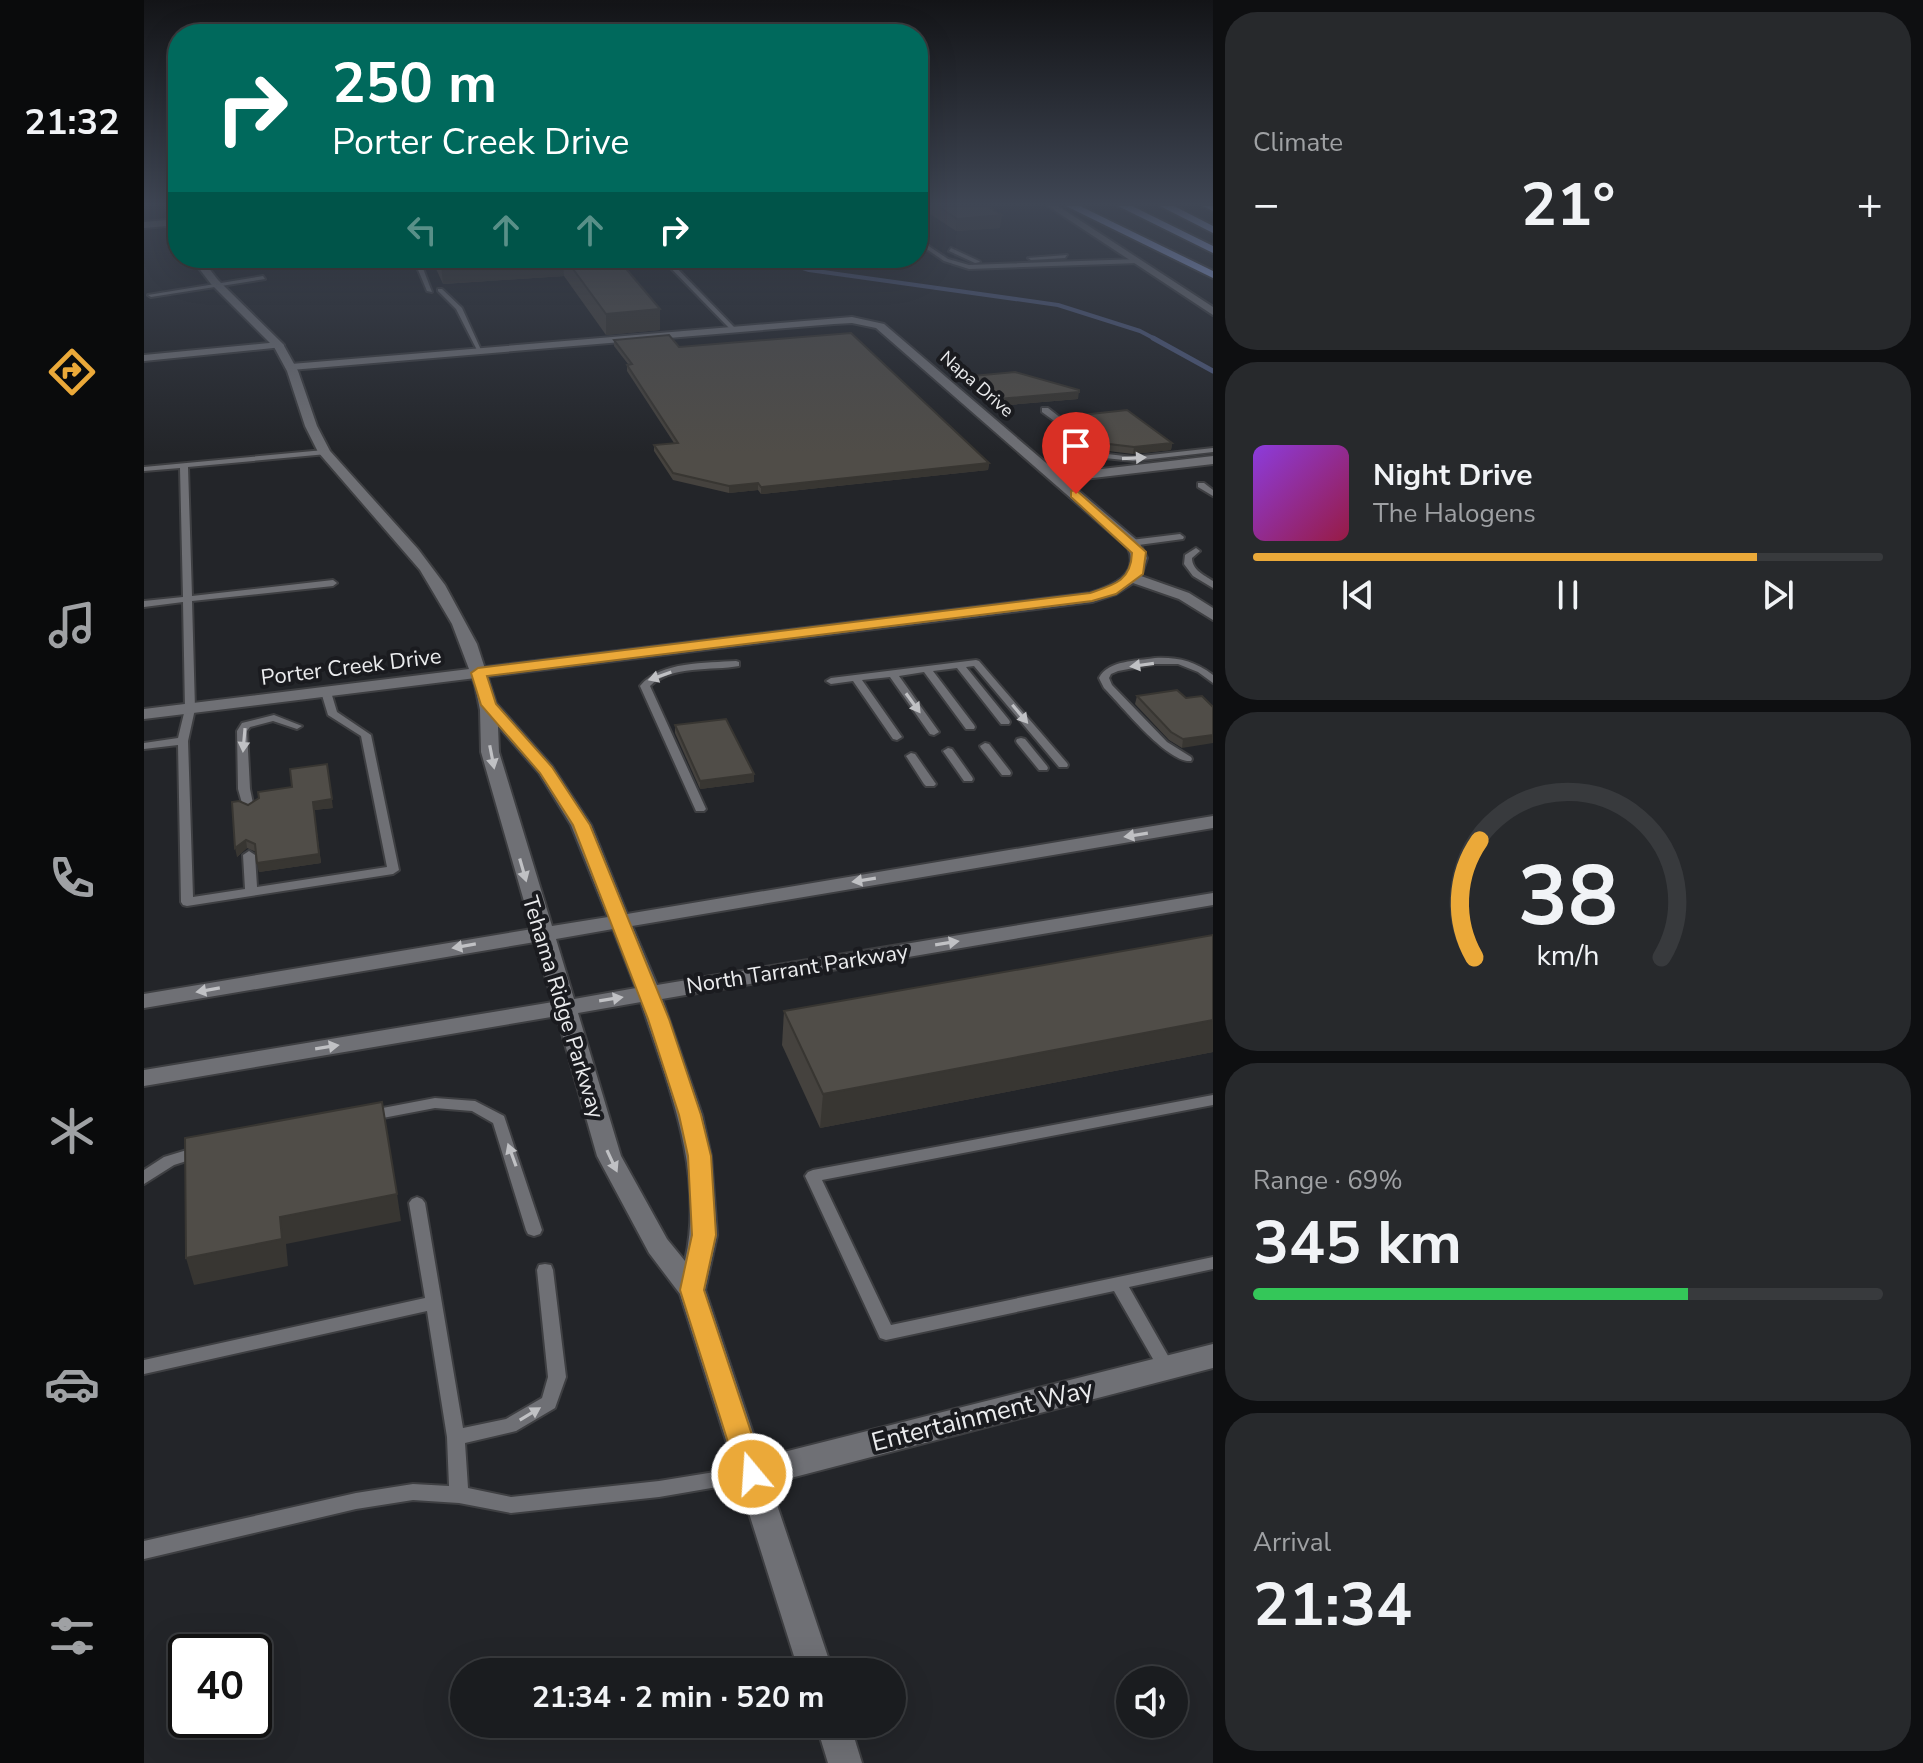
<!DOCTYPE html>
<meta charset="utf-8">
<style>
body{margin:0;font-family:"Nunito Sans",sans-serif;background:#27292c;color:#f1f3f6;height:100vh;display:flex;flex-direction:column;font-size:30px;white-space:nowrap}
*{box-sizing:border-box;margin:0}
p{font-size:26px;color:#9fa1a4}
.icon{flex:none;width:44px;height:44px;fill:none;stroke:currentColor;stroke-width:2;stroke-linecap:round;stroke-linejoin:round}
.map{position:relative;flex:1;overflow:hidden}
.sheet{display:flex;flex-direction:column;gap:12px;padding:12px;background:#0e0f11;width:710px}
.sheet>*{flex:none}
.hud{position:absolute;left:24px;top:24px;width:760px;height:244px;border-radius:32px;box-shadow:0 8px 32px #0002,0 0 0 2px #383a3d;background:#00695c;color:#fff;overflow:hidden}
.controls{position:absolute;left:972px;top:1666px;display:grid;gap:16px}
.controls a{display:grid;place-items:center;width:72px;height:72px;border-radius:50%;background:#1a1c1f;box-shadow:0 8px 32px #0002,0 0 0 2px #383a3d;font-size:40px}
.speed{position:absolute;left:24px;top:1634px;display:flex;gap:16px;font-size:40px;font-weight:700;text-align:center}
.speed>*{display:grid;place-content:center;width:104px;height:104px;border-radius:50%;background:#1a1c1f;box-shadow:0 8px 32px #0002,0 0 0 2px #383a3d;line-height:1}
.speed .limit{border:4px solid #111;border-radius:12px;background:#fff;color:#111}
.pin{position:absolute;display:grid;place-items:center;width:68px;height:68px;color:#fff;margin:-82px -34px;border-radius:50% 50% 50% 0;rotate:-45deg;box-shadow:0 0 8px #0007}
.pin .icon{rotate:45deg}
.me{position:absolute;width:88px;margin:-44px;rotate:342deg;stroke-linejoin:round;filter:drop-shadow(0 0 6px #0008)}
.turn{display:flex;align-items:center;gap:28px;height:168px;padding:0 32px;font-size:36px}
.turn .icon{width:104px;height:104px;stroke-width:2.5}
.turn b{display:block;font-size:56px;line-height:68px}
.lanes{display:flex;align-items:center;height:76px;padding:0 32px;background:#0003;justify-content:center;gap:40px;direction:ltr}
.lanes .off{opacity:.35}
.big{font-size:60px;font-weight:700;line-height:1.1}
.sheet .card{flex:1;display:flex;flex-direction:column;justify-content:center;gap:12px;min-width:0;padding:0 28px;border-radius:32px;background:#27292c}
.sheet .dial{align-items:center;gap:0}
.dial svg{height:208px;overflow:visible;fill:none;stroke:#383a3d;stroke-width:7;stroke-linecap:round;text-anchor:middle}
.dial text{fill:#f1f3f6;stroke:none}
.song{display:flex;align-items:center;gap:24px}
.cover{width:96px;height:96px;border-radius:12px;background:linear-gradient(135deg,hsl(270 70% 55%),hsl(340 70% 35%))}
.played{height:8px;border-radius:4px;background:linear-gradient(90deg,#eba939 80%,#383a3d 80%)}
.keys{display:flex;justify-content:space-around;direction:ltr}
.heat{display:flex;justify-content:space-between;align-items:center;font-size:44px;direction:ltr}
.charge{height:12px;border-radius:6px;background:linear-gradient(90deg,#34c759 69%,#383a3d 0)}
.trip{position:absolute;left:306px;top:1658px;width:456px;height:80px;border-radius:40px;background:#1a1c1f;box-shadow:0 8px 32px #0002,0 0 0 2px #383a3d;font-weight:700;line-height:80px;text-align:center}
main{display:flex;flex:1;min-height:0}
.menu{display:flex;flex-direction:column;width:144px;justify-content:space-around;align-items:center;background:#0a0b0c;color:#9fa1a4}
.menu .icon{width:56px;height:56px}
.menu .current{color:#eba939}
.menu b{font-size:36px;color:#f1f3f6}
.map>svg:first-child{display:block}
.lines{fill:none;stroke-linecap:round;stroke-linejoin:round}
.stream-far1{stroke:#4e597b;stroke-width:4}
.stream{stroke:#4e597b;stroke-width:5}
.lane-casing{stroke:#3e3f42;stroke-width:4}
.street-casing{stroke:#3e3f42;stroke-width:4}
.secondary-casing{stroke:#3e3f42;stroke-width:4}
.highway-casing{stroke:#3e3f42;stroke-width:4}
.lane{fill:#6f7075;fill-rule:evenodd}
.street{fill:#6f7075;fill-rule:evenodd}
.secondary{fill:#6f7075;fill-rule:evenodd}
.highway{fill:#9db3f6;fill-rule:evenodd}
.wall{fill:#45423e}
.shaded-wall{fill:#383632}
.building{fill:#504d48;stroke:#383632;stroke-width:2}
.oneway{fill:#c0c1c4}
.route{fill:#eba939;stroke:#996e25;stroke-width:2}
.labels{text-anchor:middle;stroke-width:8;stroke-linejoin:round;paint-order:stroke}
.far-street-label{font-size:18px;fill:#ebecee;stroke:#1a1b1f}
.street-label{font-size:22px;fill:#ebecee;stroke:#1a1b1f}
.near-street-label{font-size:26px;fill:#ebecee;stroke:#1a1b1f}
</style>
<main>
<nav class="menu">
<b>21:32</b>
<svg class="icon current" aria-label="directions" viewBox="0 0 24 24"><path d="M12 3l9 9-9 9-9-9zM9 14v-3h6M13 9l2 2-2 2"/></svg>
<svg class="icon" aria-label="music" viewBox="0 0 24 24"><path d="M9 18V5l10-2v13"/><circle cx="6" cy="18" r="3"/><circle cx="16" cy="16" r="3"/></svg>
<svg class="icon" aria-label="phone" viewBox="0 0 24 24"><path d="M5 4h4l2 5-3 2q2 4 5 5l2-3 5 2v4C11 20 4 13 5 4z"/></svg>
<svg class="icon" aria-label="climate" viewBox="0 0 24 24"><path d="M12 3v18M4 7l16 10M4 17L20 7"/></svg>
<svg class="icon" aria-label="car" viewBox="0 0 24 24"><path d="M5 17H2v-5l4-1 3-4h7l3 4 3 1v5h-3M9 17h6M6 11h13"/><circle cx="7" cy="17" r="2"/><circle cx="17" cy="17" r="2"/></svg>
<svg class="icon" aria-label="filters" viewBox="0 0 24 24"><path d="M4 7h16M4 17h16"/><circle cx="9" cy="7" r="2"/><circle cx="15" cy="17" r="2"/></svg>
</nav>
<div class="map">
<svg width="1069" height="1763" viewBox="0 0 1069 1763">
<rect width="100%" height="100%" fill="#232529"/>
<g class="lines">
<!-- stream-far1 -->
<polyline class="stream-far1" points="628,258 665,270 914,305 996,331 1013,340"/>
<!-- stream -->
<polyline class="stream" points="1009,338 1069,371"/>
<defs>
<g id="lane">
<polygon points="774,239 804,259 825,265 994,259 997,261 994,263 825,269 800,261 774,243"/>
<polygon points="807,248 835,261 836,262 831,263 805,251"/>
<polygon points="923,255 921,258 887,260 884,258"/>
<polygon points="269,258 275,258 288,292 283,291"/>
<polygon points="517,258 523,258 591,328 591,330 587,330"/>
<polygon points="119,276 121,279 7,297 4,295"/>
<polygon points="294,289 298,289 318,308 338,352 334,352 312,309 294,291"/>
<polygon points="898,408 904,408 963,454 989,457 1069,448 1069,452 989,461 961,458 898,412"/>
<polygon points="180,450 183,450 183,454 44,467 48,596 189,580 193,583 189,586 48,601 51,709 44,741 49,897 101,889 99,855 105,851 111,855 113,887 243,867 217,736 184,715 177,692 182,689 187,692 193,712 227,735 255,870 249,874 43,906 39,905 37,902 34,745 0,749 0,743 34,738 41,709 39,602 0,607 0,601 39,597 36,468 0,471 0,467"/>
<polygon points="1054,483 1060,483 1069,490 1069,496 1054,487"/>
<polygon points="1036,534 1040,537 1039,539 987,546 983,543 987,540"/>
<path d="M1052,548L1056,551L1048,558C1048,570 1060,575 1069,581V588L1049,576L1040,564L1041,555Z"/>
<path d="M1011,658C1033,657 1051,661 1069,675V683L1054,672L1034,664H1011L974,671L967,674L965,678L968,685L1023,742L1047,757L1048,759L1047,761C1023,763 978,706 960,688L955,678C964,660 993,661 1011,658Z"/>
<polygon points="832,660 835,661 923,763 924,765 923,767 915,767 830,666 822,667 865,720 866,722 865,724 857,724 813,668 789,671 830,725 831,727 830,729 822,729 780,672 755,676 795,732 790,735 786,734 746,677 718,680 758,737 753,740 749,739 709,681 687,684 682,681 687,678"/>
<path d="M592,661L595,662V666C568,671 527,665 506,686L562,809L560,811H552L496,686C517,661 562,663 592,661Z"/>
<polygon points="130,715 158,726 153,729 129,721 106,727 103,731 106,789 110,808 104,811 100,810 94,789 93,731 98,723"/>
<polygon points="877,738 881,739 903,766 904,768 903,770 895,770 873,743 872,741 873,739"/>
<polygon points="841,743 845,744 866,771 867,773 866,775 858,775 837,748 836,746"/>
<polygon points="804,748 808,749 828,777 829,779 828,781 820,781 799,751"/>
<polygon points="767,753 771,754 792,784 790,786 782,786 780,784 762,756"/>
<polygon points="1069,1095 1069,1105 678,1180 747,1325 1069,1257 1069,1269 985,1287 1031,1368 1029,1373 1023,1375 1017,1373 970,1291 742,1340 736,1338 661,1176 664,1172 669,1170"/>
<polygon points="291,1098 331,1101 360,1116 398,1230 396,1234 390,1236 384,1234 382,1230 349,1123 328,1111 291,1108 223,1121 218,1120 216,1116 218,1112 223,1111"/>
<polygon points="56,1146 61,1147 63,1151 61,1155 30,1165 0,1184 0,1170 20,1157"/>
<polygon points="273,1197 278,1199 281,1203 319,1428 362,1419 398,1398 404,1377 393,1270 395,1265 401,1264 407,1265 409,1270 422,1377 411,1408 372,1431 321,1443 324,1488 367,1497 515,1481 608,1466 614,1468 617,1474 614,1480 515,1497 367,1513 315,1503 269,1500 212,1509 0,1559 0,1541 212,1493 269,1484 305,1486 303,1437 283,1311 0,1374 0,1360 281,1298 265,1203 268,1199"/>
</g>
<g id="street">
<polygon points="34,219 34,225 0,228 0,222"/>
<path d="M708,317L740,324L915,474L1069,456V464L923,481L995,542L1003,558L997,576L1045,593L1069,608V620L1035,599L989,583L972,594L948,602L0,719V709L946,593C968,586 996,575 984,548L732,328L708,323L690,324L147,370L141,367L147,364Z"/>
<polygon points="135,342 140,345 139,347 0,361 0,355"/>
<polygon points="1069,1344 1069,1368 608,1488 597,1484 593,1474 597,1464 608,1460"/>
</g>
<g id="secondary">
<polygon points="904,206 914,206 1069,307 1069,315"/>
<path d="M47,258H57L74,280L139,344L154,371L173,426L186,451L274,549L301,585L333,644L352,703L408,766L447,825L483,914L1069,816V828L488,926L513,985L1069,893V905L518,999L558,1115L567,1156L573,1235L561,1290L689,1672H655L536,1294L505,1253L453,1156L413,1016L0,1086V1070L409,1002L391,942L0,1008V994L388,929L337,752L336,710L331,685L308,624L276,570L174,452L161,426L143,371L130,347L67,284ZM354,726L395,773L427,825L464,917L408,926L355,752ZM469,929L492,988L430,999L412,939ZM497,1002C524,1085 561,1173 541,1261L523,1239L477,1156L434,1013Z"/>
<polygon points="672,1724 706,1724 718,1763 684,1763"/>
</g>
<g id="highway">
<polygon points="922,206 936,206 1069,271 1069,278"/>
<polygon points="974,206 988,206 1069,246 1069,253"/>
<polygon points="1016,206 1030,206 1069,226 1069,233"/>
<polygon points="1059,206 1069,206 1069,211"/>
</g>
</defs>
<!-- lane casing -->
<use href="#lane" class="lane-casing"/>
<!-- street casing -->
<use href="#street" class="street-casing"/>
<!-- secondary casing -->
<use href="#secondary" class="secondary-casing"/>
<!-- highway casing -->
<use href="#highway" class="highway-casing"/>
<!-- lane -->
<use href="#lane" class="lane"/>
<!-- street -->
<use href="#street" class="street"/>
<!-- secondary -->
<use href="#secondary" class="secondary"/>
<!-- highway -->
<use href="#highway" class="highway"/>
</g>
<!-- wall -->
<g class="wall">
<polygon points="774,206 843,206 856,228 812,231"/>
<polygon points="287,258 473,258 516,309 516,330 462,335 420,276 299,284"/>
<polygon points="470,340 535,347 845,463 844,470 617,494 614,490 585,493 529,480 510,451 510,445 530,443 483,371 483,365 484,364 470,346"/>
<polygon points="828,376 934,399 853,406 827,382"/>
<polygon points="928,416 1028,443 1027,450 989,454 964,451 927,422"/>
<polygon points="993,696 1042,698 1069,707 1038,748 1025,740 991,704"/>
<polygon points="531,725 610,774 610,782 556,789 531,733"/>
<polygon points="104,805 189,808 170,810 177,863 115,872 112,852 103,848 93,857"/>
<polygon points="1069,935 1069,1052 676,1128 638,1045 640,1011"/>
</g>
<!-- shaded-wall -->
<g class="shaded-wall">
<polygon points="858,215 856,228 812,231 813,219"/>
<polygon points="395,258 419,258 420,276 299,284 297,265"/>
<polygon points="516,309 516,330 462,335 462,314"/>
<polygon points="935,392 934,399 853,406 854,399"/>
<polygon points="1028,443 1027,450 989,454 990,447"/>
<polygon points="845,463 844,470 617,494 617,487"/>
<polygon points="614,483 614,490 585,493 585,486"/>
<polygon points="1069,735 1069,743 1038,748 1039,739"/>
<polygon points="183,764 189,808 170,810 177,863 115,872 113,863 169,802"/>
<polygon points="610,774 610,782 556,789 556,781"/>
<polygon points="102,840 103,848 93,857 91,848"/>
<polygon points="1069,1020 1069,1052 676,1128 679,1094"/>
<polygon points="253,1194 257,1221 142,1244 144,1266 50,1285 42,1258 136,1217"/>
</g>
<!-- building -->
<g class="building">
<polygon points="794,206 843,206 858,215 813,219"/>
<polygon points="294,258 395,258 297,265"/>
<polygon points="421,258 473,258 516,309 462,314"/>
<polygon points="707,333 845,463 617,487 614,483 585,486 529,473 510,445 534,443 483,365 488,364 470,340 525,335 535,347"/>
<polygon points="871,372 935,390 935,392 854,399 828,376"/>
<polygon points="983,410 1028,443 990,447 965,444 928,416"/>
<polygon points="1033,690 1042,698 1058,696 1069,707 1069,735 1039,739 1027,732 993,696"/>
<polygon points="582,719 610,774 556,781 531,725"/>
<polygon points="183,764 188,799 169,802 175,854 113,863 111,844 102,840 91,848 88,802 95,801 104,805 115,798 114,792 148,787 146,769"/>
<polygon points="1069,935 1069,1020 679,1094 640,1011"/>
<polygon points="238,1102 253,1194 136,1217 138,1239 42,1258 41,1138"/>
</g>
<!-- one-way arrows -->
<defs><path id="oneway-solid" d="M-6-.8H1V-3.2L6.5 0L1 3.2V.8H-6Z" transform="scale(2)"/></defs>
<g class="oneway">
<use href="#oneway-solid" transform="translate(990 458) rotate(-3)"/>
<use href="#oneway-solid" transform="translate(998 665) rotate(172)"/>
<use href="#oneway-solid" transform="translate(516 676) rotate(161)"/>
<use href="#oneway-solid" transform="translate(769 703) rotate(54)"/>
<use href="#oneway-solid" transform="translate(876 714) rotate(50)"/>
<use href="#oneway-solid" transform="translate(100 740) rotate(95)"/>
<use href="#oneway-solid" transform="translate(348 757) rotate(79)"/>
<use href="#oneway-solid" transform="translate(992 835) rotate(171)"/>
<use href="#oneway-solid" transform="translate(379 870) rotate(74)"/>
<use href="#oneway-solid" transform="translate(720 880) rotate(171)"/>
<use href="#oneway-solid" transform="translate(803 943) rotate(-9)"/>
<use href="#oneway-solid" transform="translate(320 946) rotate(170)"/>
<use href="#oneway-solid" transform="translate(64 990) rotate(170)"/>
<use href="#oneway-solid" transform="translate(467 999) rotate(-9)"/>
<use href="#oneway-solid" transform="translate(183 1047) rotate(-9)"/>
<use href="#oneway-solid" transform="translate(368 1155) rotate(-110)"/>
<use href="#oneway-solid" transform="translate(468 1161) rotate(65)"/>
<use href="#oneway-solid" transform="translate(386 1414) rotate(-31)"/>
</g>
<!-- sky -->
<linearGradient id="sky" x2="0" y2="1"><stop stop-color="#131417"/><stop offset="0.45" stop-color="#3f4654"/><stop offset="1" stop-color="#3f4654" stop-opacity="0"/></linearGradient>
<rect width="1069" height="453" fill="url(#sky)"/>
<!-- route -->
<path class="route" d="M932,490L1002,552L999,574L972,594L948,601L343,676L352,704L408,767L446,825L525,1019L557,1115L567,1156L572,1235L560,1290L621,1474L617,1483L608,1487L598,1483L594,1474L536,1290L548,1235L544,1156L535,1115L504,1019L429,825L396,773L337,705L327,673L334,668L946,593C970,585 987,581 988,553L927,497V491Z"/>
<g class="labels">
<!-- far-street labels -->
<g class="far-street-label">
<text transform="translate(833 384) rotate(41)" y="6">Napa Drive</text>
</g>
<!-- street labels -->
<g class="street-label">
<text transform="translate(207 666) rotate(-7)" y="8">Porter Creek Drive</text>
<text transform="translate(653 968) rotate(-9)" y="8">North Tarrant Parkway</text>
<text transform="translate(420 1007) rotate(73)" y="8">Tehama Ridge Parkway</text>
</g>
<!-- near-street labels -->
<g class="near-street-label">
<text transform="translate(838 1415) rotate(-14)" y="9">Entertainment Way</text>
</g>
</g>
</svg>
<div class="controls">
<a><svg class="icon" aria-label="sound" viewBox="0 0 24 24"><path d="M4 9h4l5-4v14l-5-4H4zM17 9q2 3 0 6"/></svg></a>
</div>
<div class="speed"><div class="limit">40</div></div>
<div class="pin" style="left:932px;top:494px;background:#d93025"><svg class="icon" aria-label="arrive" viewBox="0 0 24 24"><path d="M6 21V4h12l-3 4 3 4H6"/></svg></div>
<svg class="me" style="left:608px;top:1474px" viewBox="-20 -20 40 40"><circle r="17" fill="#eba939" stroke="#fff" stroke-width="3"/><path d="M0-11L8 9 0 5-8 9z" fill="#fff"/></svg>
<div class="trip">21:34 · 2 min · 520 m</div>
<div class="hud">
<div class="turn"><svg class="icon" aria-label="right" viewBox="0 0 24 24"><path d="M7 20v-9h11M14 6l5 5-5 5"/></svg><div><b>250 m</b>Porter Creek Drive</div></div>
<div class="lanes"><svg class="icon off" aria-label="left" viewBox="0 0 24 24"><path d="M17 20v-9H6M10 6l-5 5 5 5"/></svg><svg class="icon off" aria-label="ahead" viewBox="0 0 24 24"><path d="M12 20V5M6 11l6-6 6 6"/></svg><svg class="icon off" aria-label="ahead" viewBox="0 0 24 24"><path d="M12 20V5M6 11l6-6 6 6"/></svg><svg class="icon" aria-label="right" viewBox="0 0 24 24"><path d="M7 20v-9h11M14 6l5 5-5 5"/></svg></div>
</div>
</div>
<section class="sheet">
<div class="card"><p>Climate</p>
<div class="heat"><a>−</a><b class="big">21°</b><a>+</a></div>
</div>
<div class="card">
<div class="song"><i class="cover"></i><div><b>Night Drive</b><p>The Halogens</p></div></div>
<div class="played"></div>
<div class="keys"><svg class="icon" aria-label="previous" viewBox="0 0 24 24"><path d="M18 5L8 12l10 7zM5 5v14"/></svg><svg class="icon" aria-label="pause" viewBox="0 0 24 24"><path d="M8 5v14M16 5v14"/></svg><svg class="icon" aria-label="next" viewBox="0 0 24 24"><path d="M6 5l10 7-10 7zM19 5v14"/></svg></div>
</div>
<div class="card dial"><svg viewBox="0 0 100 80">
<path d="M14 69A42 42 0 1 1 86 69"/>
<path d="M14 69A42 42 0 0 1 16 24" stroke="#eba939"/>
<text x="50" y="56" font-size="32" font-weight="700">38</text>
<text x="50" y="72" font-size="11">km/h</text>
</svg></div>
<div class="card"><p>Range · 69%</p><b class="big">345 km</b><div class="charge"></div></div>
<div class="card"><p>Arrival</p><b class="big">21:34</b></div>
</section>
</main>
